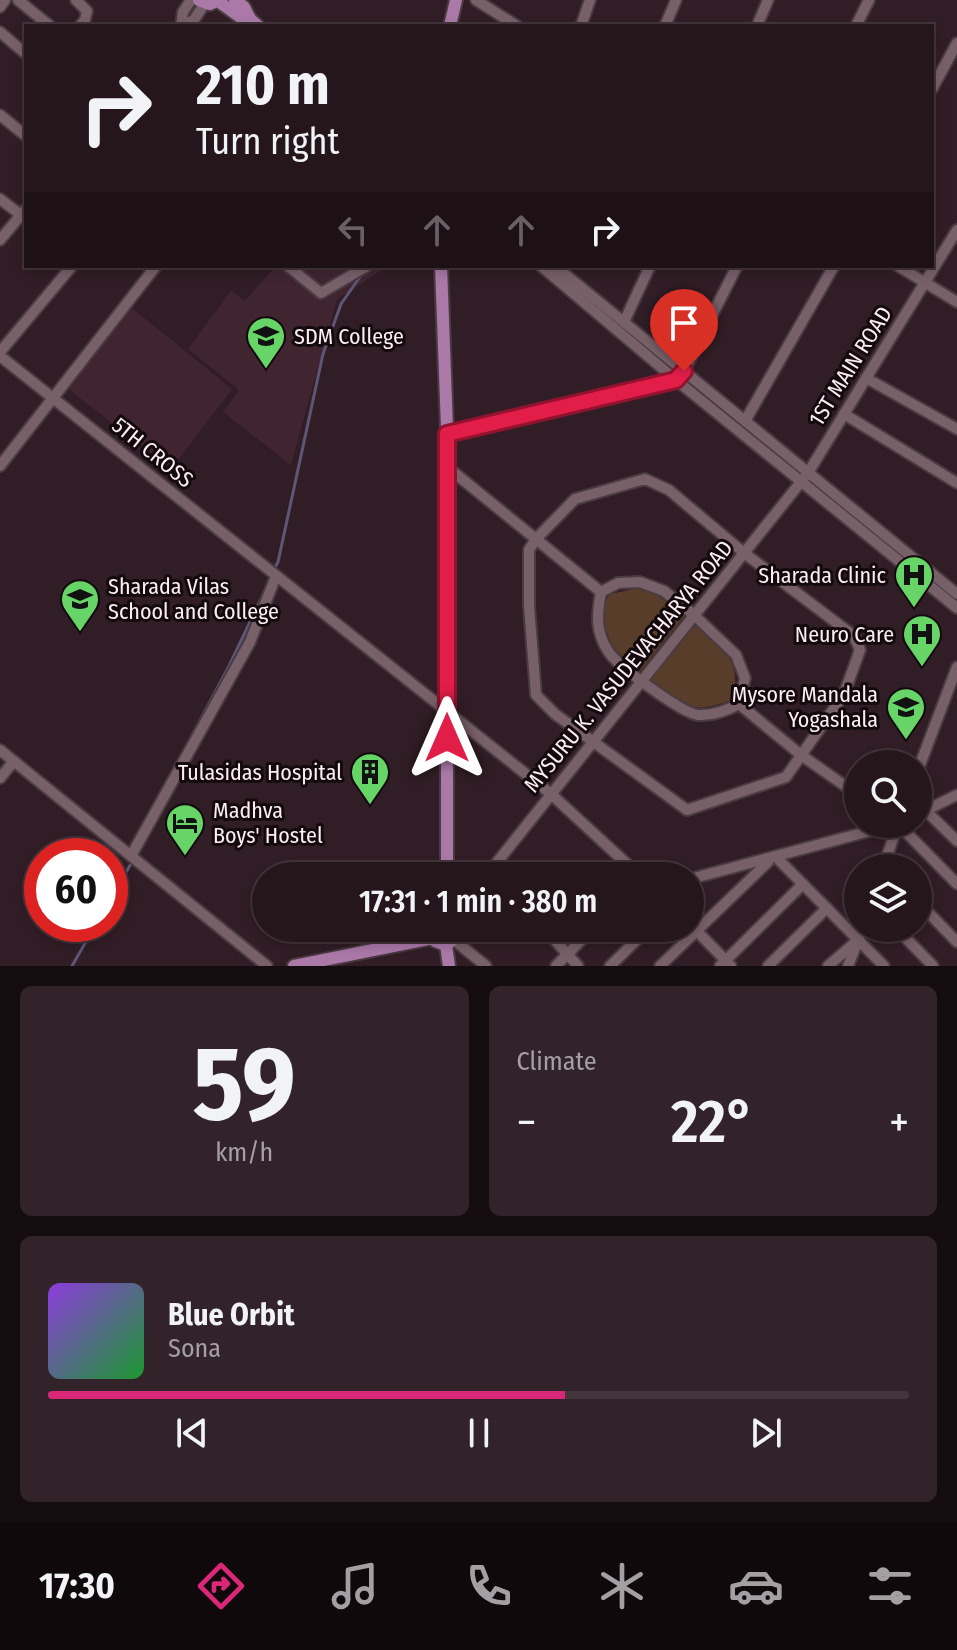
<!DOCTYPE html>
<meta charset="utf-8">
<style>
body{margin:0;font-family:"Fira Sans Condensed",sans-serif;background:#312329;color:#f1f3f6;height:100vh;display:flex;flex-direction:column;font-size:30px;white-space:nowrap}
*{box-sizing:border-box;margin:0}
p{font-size:26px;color:#a39fa3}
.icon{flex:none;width:44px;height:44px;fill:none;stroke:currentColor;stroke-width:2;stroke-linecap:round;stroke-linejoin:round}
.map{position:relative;height:966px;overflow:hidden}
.details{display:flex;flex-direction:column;gap:20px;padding:20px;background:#140c0f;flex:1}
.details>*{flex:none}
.hud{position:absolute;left:24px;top:24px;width:910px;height:244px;border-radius:0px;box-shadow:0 4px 12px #0003,0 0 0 2px #42353b;background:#25161c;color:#f1f3f6;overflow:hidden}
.controls{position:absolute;left:844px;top:750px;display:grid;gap:16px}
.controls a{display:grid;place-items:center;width:88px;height:88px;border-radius:50%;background:#25161c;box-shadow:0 4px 12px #0003,0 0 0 2px #42353b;font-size:40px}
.speed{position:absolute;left:24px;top:838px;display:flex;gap:16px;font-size:40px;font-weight:700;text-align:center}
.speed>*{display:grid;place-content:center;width:104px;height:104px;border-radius:50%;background:#25161c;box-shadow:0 4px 12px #0003,0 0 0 2px #42353b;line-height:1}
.speed .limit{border:12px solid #d22;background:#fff;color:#111}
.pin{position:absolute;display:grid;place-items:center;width:68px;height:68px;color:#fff;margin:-82px -34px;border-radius:50% 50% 50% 0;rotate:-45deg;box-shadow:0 0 8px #0007}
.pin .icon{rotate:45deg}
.me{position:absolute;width:88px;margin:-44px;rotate:0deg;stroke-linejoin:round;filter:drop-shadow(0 0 6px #0008)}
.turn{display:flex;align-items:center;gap:28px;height:168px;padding:0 40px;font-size:36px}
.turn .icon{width:104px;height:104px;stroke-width:2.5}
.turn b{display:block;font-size:56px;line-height:68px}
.lanes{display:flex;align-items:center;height:76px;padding:0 40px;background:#0003;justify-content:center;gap:40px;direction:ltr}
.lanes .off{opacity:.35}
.big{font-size:60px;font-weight:600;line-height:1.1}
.details .tile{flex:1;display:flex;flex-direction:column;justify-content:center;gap:12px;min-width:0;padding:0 28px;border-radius:12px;background:#312329}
.details .dial{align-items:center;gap:0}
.dial b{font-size:104px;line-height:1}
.song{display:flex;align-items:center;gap:24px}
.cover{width:96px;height:96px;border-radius:12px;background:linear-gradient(135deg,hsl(270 70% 55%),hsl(130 70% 35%))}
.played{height:8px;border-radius:4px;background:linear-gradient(90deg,#db2777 60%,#42353b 60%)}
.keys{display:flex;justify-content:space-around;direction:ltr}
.heat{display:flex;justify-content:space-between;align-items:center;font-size:44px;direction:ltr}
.details .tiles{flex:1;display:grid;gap:20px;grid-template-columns:1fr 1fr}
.tile:last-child{grid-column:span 2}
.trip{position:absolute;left:252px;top:862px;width:452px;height:80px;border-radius:40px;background:#25161c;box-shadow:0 4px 12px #0003,0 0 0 2px #42353b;font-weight:600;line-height:80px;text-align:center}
.menu{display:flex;height:128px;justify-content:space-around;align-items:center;background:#0f090b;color:#a39fa3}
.menu .icon{width:56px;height:56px}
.menu .active{color:#db2777}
.menu b{font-size:36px;color:#f1f3f6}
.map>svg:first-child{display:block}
.built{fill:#402530}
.green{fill:#583d2b}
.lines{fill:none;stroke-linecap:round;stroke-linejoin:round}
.stream{stroke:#5d5676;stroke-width:3}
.minor-casing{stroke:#4a3a41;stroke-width:14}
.major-casing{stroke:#4a3a41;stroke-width:16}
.minor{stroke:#786069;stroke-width:10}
.major{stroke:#aa79a8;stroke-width:12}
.route-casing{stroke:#92132f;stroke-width:20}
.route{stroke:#e11d48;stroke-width:14}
.labels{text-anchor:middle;stroke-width:6;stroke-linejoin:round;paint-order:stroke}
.poi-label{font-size:22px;fill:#fdeef4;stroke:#130a0e;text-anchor:end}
.street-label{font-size:22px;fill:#fdeef4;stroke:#130a0e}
</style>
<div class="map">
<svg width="957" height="966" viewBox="0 0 957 966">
<rect width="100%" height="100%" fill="#311d25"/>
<!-- built -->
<g class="built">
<polygon points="276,266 388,266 337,299 291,465 223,412 239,390 188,349 231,291 245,301"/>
<polygon points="132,308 232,389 171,469 66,387"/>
</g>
<!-- green -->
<g class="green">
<polygon points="639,588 653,592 685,615 641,670 614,650 599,612 610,594"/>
<path d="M694,621C722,649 741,656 734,699C689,717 686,705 649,680Z"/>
</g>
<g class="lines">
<!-- stream -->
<g class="stream">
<polyline points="273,571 278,562 323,354 341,304 362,274"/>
<polyline points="188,743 229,666 269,582"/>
<polyline points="110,900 132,862"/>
<polyline points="72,966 96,924"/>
</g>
<defs>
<g id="minor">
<polyline points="18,0 50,26"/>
<polyline points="76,0 87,11 85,20 80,26"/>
<polyline points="476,0 517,26"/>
<polyline points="0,7 5,0"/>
<polyline points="180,26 194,20 205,3"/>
<polyline points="181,26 183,12 191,0"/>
<polyline points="581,26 590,0"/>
<polyline points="665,26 676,0"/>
<polyline points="757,26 768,0"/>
<polyline points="856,26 869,0"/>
<polyline points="0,32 26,54"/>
<polyline points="932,89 957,43"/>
<polyline points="0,115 26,136"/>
<polyline points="0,199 21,215"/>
<polyline points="0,240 26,209"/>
<polyline points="288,266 321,293 367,266"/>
<polyline points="541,266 676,380 957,608"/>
<polyline points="555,266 957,594"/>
<polyline points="898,266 957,302"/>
<polyline points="624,322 650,266"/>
<polyline points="0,352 72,266"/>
<polyline points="0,356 551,794 640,876"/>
<polyline points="866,378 957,429"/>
<polyline points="844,414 957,483"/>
<polyline points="745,421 834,266"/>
<polyline points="447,434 676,380 684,371 737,266"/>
<polyline points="0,466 156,266"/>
<polyline points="446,466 601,592"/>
<polygon points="645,479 669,490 744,553 854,636 860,650 844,694 786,777 687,810 555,714 536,695 529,606 529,550 536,539 575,499"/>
<path d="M640,582L664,591L693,614L736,655L745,678L739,704C726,711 713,716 698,715C682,713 616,665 608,651C595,631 597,614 601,592L618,583Z"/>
<polyline points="739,704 801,755 858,795"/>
<polyline points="0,750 267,966"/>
<polyline points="918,770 957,667"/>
<polyline points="0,778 14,761"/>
<polyline points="925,810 957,841"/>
<polyline points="918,814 957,795"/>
<polyline points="898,824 957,884"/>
<polyline points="131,856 250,642 276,576"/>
<polyline points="777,858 884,966"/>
<polyline points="883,868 898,824"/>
<polyline points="486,876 808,473 957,230"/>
<polyline points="690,879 896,824"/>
<polyline points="918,902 957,942"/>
<polyline points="690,924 731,966"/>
<polyline points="544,928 578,966"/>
<polyline points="896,928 933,966"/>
<polyline points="457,931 469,928"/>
<polyline points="454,940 486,966"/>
<polyline points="556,966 593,928"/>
<polyline points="610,966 649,928"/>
<polyline points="660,966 768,862"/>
<polyline points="720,966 803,884"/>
<polyline points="768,966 827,908"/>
<polyline points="828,966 857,941"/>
<polyline points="848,966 863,928"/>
</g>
<g id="major">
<polyline points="199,0 210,4 219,0"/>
<polyline points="235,0 244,7 250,19"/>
<polyline points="218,1 240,17 250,19 258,26"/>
<polyline points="450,26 456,0"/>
<polyline points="441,266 447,428 447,876"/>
<polyline points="432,928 435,941 446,945 456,937 456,928"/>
<polyline points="446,945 449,966"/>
<polyline points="294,966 433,938"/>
</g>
</defs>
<!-- minor casing -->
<use href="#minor" class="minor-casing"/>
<!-- major casing -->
<use href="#major" class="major-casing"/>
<!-- minor -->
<use href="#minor" class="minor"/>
<!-- major -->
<use href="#major" class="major"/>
</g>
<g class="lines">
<defs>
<polyline id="route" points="447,738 447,434 676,380 684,371"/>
</defs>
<!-- route casing -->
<use href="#route" class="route-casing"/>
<!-- route -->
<use href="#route" class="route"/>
</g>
<!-- icons -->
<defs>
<symbol id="university-pin" viewBox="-11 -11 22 30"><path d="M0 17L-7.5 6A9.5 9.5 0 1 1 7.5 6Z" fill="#66d466" stroke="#130a0e"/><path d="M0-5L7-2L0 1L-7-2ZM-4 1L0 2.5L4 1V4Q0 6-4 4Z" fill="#111"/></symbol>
<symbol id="hospital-pin" viewBox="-11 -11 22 30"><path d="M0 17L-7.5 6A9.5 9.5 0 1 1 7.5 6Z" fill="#66d466" stroke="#130a0e"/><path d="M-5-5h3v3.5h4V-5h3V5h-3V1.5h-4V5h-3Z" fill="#111"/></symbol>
<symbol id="school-pin" viewBox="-11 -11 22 30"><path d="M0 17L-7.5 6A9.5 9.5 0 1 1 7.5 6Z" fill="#66d466" stroke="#130a0e"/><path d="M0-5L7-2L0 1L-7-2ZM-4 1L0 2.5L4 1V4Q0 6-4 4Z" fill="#111"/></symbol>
<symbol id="building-pin" viewBox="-11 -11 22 30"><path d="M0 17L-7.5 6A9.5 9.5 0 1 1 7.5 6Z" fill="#66d466" stroke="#130a0e"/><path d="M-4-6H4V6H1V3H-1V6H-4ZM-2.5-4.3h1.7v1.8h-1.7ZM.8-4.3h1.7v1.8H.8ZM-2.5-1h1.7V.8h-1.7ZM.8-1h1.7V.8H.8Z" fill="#111"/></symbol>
<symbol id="hotel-pin" viewBox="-11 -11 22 30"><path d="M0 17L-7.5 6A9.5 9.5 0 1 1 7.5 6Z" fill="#66d466" stroke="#130a0e"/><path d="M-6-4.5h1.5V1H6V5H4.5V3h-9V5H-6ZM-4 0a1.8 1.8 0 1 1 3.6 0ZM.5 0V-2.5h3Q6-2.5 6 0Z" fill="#111"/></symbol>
</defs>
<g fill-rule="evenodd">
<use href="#university-pin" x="244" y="314" width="44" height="60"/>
<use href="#hospital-pin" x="892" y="553" width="44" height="60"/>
<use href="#school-pin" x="58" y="577" width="44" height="60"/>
<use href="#hospital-pin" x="900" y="612" width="44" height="60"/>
<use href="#school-pin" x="884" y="685" width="44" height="60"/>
<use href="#building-pin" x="348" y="750" width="44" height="60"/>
<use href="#hotel-pin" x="163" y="801" width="44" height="60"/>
</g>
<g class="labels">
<!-- poi labels -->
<g class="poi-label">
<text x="294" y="344" text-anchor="start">SDM College</text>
<text x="886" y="583">Sharada Clinic</text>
<text x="108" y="594" text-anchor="start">Sharada Vilas<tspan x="108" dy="25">School and College</tspan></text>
<text x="894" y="642">Neuro Care</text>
<text x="878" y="702">Mysore Mandala<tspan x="878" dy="25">Yogashala</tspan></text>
<text x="342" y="780">Tulasidas Hospital</text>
<text x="213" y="818" text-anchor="start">Madhva<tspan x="213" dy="25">Boys' Hostel</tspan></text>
</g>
<!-- street labels -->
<g class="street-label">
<text transform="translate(850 366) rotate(-58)" y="8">1ST MAIN ROAD</text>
<text transform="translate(153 452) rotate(39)" y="8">5TH CROSS</text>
<text transform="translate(628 666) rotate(-51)" y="8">MYSURU K. VASUDEVACHARYA ROAD</text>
</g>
</g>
</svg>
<div class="controls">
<a><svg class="icon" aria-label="search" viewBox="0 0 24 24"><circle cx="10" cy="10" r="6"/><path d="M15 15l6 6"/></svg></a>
<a><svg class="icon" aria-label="layers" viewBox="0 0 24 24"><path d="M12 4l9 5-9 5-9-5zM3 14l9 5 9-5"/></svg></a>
</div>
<div class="speed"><div class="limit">60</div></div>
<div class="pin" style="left:684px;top:371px;background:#d93025"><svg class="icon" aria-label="arrive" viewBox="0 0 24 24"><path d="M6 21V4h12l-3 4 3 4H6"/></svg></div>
<svg class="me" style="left:447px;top:738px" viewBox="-20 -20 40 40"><path d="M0-17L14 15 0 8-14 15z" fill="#e11d48" stroke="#fff" stroke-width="4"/></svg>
<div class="trip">17:31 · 1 min · 380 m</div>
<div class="hud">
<div class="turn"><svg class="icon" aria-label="right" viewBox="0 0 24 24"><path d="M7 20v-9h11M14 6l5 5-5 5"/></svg><div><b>210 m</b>Turn right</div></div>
<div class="lanes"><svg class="icon off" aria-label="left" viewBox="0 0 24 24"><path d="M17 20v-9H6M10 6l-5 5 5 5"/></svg><svg class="icon off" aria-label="ahead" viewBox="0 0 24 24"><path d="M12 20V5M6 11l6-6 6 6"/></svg><svg class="icon off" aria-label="ahead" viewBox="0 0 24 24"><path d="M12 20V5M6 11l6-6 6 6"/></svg><svg class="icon" aria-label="right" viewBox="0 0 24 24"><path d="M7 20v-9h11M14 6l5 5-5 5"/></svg></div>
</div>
</div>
<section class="details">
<div class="tiles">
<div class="tile dial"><b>59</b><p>km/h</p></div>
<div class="tile"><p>Climate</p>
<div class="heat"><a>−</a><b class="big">22°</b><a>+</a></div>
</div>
<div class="tile">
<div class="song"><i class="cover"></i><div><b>Blue Orbit</b><p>Sona</p></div></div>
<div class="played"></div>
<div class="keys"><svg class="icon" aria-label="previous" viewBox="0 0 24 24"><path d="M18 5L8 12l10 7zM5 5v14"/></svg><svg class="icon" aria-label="pause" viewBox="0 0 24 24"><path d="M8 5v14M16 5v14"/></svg><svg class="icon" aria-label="next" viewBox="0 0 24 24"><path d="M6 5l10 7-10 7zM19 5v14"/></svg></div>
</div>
</div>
</section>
<nav class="menu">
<b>17:30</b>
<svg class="icon active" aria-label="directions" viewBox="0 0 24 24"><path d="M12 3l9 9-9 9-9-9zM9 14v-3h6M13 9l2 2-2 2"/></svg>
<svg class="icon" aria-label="music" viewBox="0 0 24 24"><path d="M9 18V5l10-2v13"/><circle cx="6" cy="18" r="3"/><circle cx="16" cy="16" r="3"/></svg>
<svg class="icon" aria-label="phone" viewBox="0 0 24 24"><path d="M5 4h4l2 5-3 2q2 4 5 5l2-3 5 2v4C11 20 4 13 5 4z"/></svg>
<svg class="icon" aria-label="climate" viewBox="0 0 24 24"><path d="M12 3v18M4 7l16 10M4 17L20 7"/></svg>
<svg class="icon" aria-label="car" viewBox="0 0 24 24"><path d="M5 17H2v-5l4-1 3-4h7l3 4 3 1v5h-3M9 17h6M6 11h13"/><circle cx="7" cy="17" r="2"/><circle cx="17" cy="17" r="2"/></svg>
<svg class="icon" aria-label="filters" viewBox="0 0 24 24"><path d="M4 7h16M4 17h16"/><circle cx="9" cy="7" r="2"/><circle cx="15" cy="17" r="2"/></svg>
</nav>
